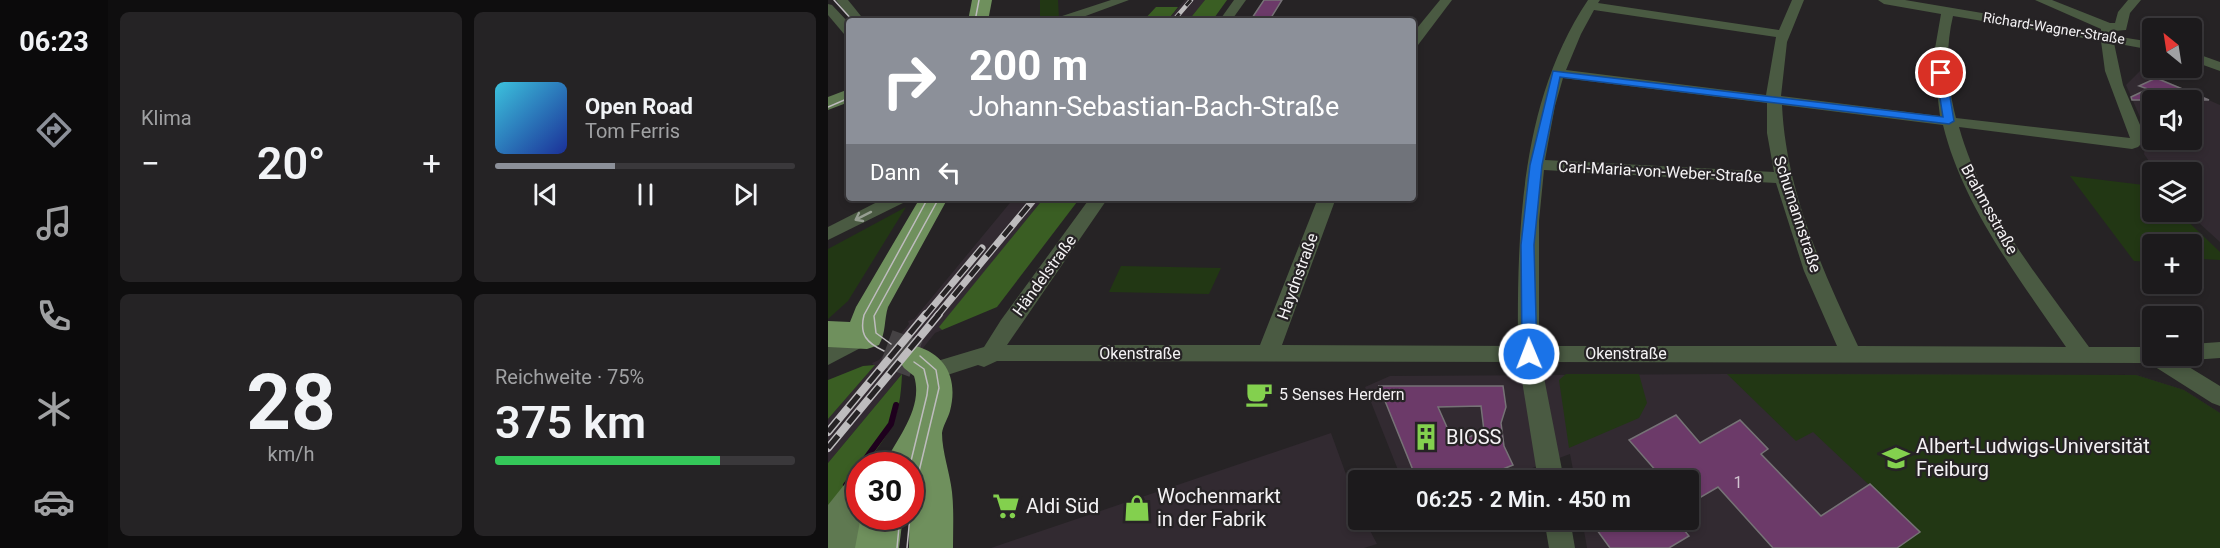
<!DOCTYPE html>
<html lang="de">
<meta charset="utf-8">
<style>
body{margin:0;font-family:Roboto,sans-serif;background:#252325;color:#f1f3f6;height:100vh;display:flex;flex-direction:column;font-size:22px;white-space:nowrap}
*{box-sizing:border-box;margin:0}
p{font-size:20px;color:#a0a1a3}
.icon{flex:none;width:33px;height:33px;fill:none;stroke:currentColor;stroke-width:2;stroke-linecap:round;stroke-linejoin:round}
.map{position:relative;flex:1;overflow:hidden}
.side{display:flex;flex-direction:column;gap:12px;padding:12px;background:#0f0e0f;width:720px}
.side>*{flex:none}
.guide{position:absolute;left:18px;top:18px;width:570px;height:183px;border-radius:6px;box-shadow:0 3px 9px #0003,0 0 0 2px #3a383b;background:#8c9099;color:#fff;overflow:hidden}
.needle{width:39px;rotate:330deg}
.buttons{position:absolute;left:1314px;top:18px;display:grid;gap:12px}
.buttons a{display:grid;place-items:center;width:60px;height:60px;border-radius:6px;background:#1c1a1c;box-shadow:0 3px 9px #0003,0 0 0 2px #3a383b;font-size:30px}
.speed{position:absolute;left:18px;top:452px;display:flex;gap:12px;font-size:30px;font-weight:700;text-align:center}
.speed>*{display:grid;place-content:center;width:78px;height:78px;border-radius:50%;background:#1c1a1c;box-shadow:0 3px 9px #0003,0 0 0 2px #3a383b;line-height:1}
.speed .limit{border:9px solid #d22;background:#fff;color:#111}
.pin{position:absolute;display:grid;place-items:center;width:51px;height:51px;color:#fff;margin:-26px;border:3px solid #fff;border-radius:50%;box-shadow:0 2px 6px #0007}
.me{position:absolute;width:66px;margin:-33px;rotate:359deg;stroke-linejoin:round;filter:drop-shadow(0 0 4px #0008)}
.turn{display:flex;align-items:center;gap:21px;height:126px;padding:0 24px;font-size:27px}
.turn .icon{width:78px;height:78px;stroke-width:2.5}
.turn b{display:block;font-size:42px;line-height:51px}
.then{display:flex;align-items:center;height:57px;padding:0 24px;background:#0003;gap:12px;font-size:22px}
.big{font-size:45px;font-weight:600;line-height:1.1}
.side .widget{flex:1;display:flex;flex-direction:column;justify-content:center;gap:9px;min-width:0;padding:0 21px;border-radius:9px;background:#252325}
.side .dial{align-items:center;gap:0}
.dial b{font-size:78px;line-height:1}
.song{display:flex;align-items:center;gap:18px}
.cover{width:72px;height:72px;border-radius:9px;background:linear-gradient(135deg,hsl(190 70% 55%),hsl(230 70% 35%))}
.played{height:6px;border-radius:3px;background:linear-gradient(90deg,#8c9099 40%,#3a383b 40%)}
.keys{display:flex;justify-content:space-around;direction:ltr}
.heat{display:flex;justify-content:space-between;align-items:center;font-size:33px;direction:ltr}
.charge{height:9px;border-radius:4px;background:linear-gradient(90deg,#34c759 75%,#3a383b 0)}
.side .tiles{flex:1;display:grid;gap:12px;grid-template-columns:repeat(2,1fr)}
.trip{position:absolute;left:520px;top:470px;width:351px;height:60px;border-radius:6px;background:#1c1a1c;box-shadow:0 3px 9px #0003,0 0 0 2px #3a383b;font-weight:600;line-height:60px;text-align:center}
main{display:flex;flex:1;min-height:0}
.dock{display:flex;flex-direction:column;width:108px;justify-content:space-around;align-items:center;background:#0b0a0b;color:#a0a1a3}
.dock .icon{width:42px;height:42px}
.dock .active{color:#8c9099}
.dock b{font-size:27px;color:#f1f3f6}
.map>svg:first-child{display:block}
.built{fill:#322a31;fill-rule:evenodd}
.green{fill:#223714}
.forest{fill:#3a5e23}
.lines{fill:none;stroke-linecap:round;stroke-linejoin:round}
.stream{stroke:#1e001d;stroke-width:6}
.building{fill:#6c3a69;stroke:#767276;stroke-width:1.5;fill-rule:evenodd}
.primary-tunnel{stroke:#454244;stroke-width:38;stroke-dasharray:38 19;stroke-linecap:butt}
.street{fill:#4a5a42;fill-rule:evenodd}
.secondary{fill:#5f7951;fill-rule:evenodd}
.primary{fill:#6f905d;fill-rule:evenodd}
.tram{stroke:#bebcbe;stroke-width:1.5}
.rail-far2-casing{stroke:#bebcbe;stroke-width:4.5}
.rail-far1-casing{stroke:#bebcbe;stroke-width:7}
.rail-casing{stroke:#bebcbe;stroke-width:8}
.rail-far2{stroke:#262325;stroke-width:3;stroke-dasharray:10;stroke-linecap:butt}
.rail-far1{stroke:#262325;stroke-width:4.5;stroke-dasharray:13;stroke-linecap:butt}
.rail{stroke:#262325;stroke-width:5;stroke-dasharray:16;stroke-linecap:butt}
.oneway{stroke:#969e92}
.route{fill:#1a73e8;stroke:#114b97;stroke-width:1.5}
.labels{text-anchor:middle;stroke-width:4.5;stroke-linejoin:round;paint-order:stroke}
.far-street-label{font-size:14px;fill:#f4f2f4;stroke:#262325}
.street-label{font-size:16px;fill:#f4f2f4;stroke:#262325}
.poi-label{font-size:16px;fill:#f4f2f4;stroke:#262325;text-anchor:start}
.near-number-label{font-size:16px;fill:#d2c4d1}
.near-poi-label{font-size:20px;fill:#f4f2f4;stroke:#262325;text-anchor:start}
</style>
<main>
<nav class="dock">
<b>06:23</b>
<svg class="icon active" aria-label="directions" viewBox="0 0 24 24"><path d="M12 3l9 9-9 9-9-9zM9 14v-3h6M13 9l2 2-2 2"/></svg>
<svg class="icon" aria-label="music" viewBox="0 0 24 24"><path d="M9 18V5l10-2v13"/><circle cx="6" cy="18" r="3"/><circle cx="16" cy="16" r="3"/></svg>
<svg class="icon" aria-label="phone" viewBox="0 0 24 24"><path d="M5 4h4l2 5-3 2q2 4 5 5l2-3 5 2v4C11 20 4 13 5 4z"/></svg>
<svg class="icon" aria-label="climate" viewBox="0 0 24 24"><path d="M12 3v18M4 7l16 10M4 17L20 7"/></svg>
<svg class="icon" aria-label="car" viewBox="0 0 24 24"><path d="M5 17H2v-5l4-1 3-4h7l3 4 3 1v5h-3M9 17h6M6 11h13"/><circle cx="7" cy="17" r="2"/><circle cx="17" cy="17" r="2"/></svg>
</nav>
<section class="side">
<div class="tiles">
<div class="widget"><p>Klima</p>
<div class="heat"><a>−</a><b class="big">20°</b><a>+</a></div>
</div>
<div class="widget">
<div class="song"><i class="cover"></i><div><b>Open Road</b><p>Tom Ferris</p></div></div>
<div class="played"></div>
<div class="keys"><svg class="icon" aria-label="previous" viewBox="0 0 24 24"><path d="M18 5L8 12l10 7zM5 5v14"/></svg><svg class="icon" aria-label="pause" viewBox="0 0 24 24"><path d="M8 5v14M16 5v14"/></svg><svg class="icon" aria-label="next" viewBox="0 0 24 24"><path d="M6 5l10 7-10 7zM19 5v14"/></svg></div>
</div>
<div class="widget dial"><b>28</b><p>km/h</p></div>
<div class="widget"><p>Reichweite · 75%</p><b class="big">375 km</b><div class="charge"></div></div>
</div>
</section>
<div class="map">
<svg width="1392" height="548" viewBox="0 0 1392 548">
<rect width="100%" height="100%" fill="#262325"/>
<!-- built -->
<g class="built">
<polygon points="357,0 377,0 360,21 339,21"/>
<path d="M1313,70L1392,105V242L1359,212H1364V172H1329L1316,154L1319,133L1298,85ZM1324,100H1364V140H1324Z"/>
<polygon points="186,198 216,198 112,327 114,330 107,333 80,367 83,370 74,374 0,463 0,419 46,366 44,363 51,360 81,324 80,321 86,319"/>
<polygon points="899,374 1308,375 1356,390 1392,413 1392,548 759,548 754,519 861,519 861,480 747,480 742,454 672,480 574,480 537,387 562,376"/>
<polygon points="503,433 531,510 531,519 536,519 549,544 536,548 163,548"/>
</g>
<!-- green -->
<g class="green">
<polygon points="212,0 230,0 231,19 205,21 212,19"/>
<polygon points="1242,176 1324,186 1324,212 1350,212 1392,252 1392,260 1374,259 1376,263 1364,263 1364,244 1324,244 1324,262 1306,261"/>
<polygon points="78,207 20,301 0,319 0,249"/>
<polygon points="293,266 393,268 381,294 281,292"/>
<polygon points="738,374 811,374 819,403 811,418 741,448 731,380"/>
<polygon points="899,374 1308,375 1356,390 1392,413 1392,548 1069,548 1091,532 985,432 968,441"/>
</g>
<!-- forest -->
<g class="forest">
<polygon points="377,0 399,0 384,21 360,21"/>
<polygon points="328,7 350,7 339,21 315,21"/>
<polygon points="216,198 252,198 169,307 114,330 111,327"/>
<polygon points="47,365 0,419 0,380 35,366"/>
<path d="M74,374C72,420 64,429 37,465H32L31,472L0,512V463Z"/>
</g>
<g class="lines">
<!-- stream -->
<g class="stream">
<polyline points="33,465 63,424 68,405"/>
<polyline points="18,485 32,467"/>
</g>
</g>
<!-- building -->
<g class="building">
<polygon points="436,0 454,0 441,21 422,21"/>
<polygon points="1328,78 1381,100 1304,100 1303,97 1320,89 1311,86"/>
<path d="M551,386H675L678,407L673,423L676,446L685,465L647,480H589ZM653,406L656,431L626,443L610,407Z"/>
<polygon points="848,415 872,443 912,420 940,449 933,454 993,516 1042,484 1092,532 1069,548 945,548 890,487 861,504 861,480 836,480 801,440"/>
<polygon points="761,519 847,519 861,536 841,548 782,548"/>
</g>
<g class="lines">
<!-- primary-tunnel -->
<polyline class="primary-tunnel" points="58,348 88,359"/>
<!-- street -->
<g class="street">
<polygon points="8,0 20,0 37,21 24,21"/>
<polygon points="283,0 301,0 244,21 226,21 228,18"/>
<polygon points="406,0 418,0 403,21 391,21"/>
<polygon points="612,0 624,0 590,45 585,46 585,33"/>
<path d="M760,0H772L770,3L951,30L964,0H976L959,42L953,96L1112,116L1105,60L1113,14L1056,4L1050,0H1077L1273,33V29L1207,0H1224L1282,23H1287L1290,12L1300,0H1313L1302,13L1298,30L1286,31V36L1324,42V50L1286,43L1295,85L1318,139L1310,147L1304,149L1131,127C1154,210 1212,279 1261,347H1324V356H1343L1392,386V406L1384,403L1321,363L713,362L736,480H710L691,362L169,361L156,367L150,365L104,380L96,377L93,371L96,365L156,347L173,320L262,198H280L179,345H432L490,198H508L454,345L690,346C689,227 693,100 760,0ZM766,10L948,37L938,95L738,70L753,34ZM1125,16L1273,41L1277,71L1302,138L1128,118C1119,83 1117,50 1125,16ZM735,78L939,103V133L946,172L717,160L727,106ZM954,105L1115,125C1135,207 1191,278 1238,347L1030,346C994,269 958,191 954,105ZM716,170L948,183L976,271L1009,346H711V221Z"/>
<polygon points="0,4 4,5 21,23 21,35 16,34 0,15"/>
<polygon points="1364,52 1392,62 1392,71 1364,61"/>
<polygon points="57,198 80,198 77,202 0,240 0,227"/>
<polygon points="35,329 42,331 46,337 42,343 0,365 0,347"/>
<polygon points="1392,342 1392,358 1364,360 1355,356 1364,356 1364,344"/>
<polygon points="716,519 742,519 747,548 721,548"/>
</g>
<!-- secondary -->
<g class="secondary">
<polygon points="21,89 21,102 0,110 0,97"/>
<polygon points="32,476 32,516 70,516 65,528 37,548 0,548 0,505 20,480"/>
</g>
<!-- primary -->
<g class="primary">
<polygon points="144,0 164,0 160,21 140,21"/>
<path d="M92,198H120L60,307C56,320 58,333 51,345L39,349L0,347V321L22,322L28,307Z"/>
<path d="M88,346C119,355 130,380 122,411C120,418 115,426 114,433C114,452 122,473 124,492C126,510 125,530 125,548H81L82,465H56C69,438 96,408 86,376L76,368L70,359L76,350Z"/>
<polygon points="33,516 75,516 71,548 27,548"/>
</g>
<!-- tram -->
<g class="tram">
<polyline points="6,0 25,21"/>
<polyline points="147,21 151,0"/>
<polyline points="0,107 21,98"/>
<polyline points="63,344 48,333 46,316 111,198"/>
<path d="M56,351C39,343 31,335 36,315L100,198"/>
<polyline points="82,465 99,395 100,386 96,369 86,362"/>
<polyline points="82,509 111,388 108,370 92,356"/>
<polyline points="69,548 72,516"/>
<polyline points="79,548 82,516"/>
</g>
<defs>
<polyline id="rail-far2" points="345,21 363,0"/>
<g id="rail-far1">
<polyline points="97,316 154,248"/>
<polyline points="109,316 207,198"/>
</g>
<g id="rail">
<polyline points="0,432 98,314"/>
<polyline points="0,448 111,314"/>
</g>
</defs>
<!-- rail-far2 casing -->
<use href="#rail-far2" class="rail-far2-casing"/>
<!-- rail-far1 casing -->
<use href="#rail-far1" class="rail-far1-casing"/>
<!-- rail casing -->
<use href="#rail" class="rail-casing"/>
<!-- rail-far2 -->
<use href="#rail-far2" class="rail-far2"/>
<!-- rail-far1 -->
<use href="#rail-far1" class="rail-far1"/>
<!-- rail -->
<use href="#rail" class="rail"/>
</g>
<!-- one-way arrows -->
<defs><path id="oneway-shaft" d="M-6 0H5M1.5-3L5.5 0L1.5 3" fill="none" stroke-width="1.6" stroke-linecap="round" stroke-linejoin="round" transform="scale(1.5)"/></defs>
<use class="oneway" href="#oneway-shaft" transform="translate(35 216) rotate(153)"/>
<!-- route -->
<polygon class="route" points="1113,70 1118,73 1126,121 1121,124 732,77 714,165 706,245 709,354 707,358 696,358 694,354 693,245 702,165 725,71 1115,117 1108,73"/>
<!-- icons -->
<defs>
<symbol id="cafe-bare" viewBox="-9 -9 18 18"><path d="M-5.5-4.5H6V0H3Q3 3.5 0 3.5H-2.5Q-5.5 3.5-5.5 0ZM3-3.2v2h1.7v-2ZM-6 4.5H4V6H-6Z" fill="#83d04e" stroke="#262325" stroke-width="2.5" paint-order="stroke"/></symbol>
<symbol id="building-bare" viewBox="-9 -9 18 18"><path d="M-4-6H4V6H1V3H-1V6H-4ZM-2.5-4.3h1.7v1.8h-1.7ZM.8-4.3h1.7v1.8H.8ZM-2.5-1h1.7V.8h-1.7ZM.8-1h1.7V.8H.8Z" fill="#83d04e" stroke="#262325" stroke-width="2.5" paint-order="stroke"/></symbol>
<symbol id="university-bare" viewBox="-9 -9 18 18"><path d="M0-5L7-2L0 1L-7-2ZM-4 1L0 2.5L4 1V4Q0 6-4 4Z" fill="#83d04e" stroke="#262325" stroke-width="2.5" paint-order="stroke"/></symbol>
<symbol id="supermarket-bare" viewBox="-9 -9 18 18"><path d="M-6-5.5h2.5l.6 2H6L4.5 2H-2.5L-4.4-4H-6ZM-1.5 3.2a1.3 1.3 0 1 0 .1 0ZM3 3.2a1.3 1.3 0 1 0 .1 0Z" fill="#83d04e" stroke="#262325" stroke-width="2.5" paint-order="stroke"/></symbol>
<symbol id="shop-bare" viewBox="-9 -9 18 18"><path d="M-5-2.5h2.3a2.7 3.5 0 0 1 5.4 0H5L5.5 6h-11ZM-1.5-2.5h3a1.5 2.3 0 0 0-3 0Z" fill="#83d04e" stroke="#262325" stroke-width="2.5" paint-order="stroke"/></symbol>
</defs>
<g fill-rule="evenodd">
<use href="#cafe-bare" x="412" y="375" width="38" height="38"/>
<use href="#building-bare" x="579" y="418" width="38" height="38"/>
<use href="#university-bare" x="1049" y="439" width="38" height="38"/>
<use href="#supermarket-bare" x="159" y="487" width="38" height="38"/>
<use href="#shop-bare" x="290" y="489" width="38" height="38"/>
</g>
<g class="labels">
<!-- far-street labels -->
<g class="far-street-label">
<text transform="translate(1226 28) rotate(9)" y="5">Richard-Wagner-Straße</text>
</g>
<!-- street labels -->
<g class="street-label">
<text transform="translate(832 171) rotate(3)" y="6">Carl-Maria-von-Weber-Straße</text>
<text transform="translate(1162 209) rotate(61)" y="6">Brahmsstraße</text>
<text transform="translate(970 214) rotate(72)" y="6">Schumannstraße</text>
<text transform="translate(216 275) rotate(-54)" y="6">Händelstraße</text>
<text transform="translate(469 276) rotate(-70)" y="6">Haydnstraße</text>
<text x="312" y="359">Okenstraße</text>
<text x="798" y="359">Okenstraße</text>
</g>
<!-- poi labels -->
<g class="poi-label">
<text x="451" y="400">5 Senses Herdern</text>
</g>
<!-- near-number labels -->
<g class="near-number-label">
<text x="910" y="488">1</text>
</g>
<!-- near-poi labels -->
<g class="near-poi-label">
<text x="618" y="444">BIOSS</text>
<text x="1088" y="453">Albert-Ludwigs-Universität<tspan x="1088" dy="23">Freiburg</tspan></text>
<text x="329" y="503">Wochenmarkt<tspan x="329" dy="23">in der Fabrik</tspan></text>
<text x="198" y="513">Aldi Süd</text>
</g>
</g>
</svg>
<div class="buttons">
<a><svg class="needle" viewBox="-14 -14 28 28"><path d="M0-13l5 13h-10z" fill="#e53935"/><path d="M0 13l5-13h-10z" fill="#a0a1a3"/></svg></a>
<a><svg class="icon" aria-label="sound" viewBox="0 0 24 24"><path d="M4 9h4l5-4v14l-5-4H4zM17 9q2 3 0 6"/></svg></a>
<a><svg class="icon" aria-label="layers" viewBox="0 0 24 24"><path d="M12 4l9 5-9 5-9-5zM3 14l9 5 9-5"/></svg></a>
<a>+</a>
<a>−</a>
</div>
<div class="speed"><div class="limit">30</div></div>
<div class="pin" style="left:1113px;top:73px;background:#d93025"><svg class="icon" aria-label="arrive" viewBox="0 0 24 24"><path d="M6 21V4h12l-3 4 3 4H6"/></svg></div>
<svg class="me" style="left:701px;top:354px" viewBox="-20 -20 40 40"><circle r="17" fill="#1a73e8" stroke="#fff" stroke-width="3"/><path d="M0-11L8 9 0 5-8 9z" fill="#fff"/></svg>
<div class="trip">06:25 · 2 Min. · 450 m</div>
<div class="guide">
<div class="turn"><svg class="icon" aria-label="right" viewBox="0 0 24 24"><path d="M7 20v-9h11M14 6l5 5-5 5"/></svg><div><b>200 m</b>Johann-Sebastian-Bach-Straße</div></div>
<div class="then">Dann<svg class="icon" aria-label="left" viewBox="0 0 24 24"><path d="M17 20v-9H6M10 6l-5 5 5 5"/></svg></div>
</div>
</div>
</main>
